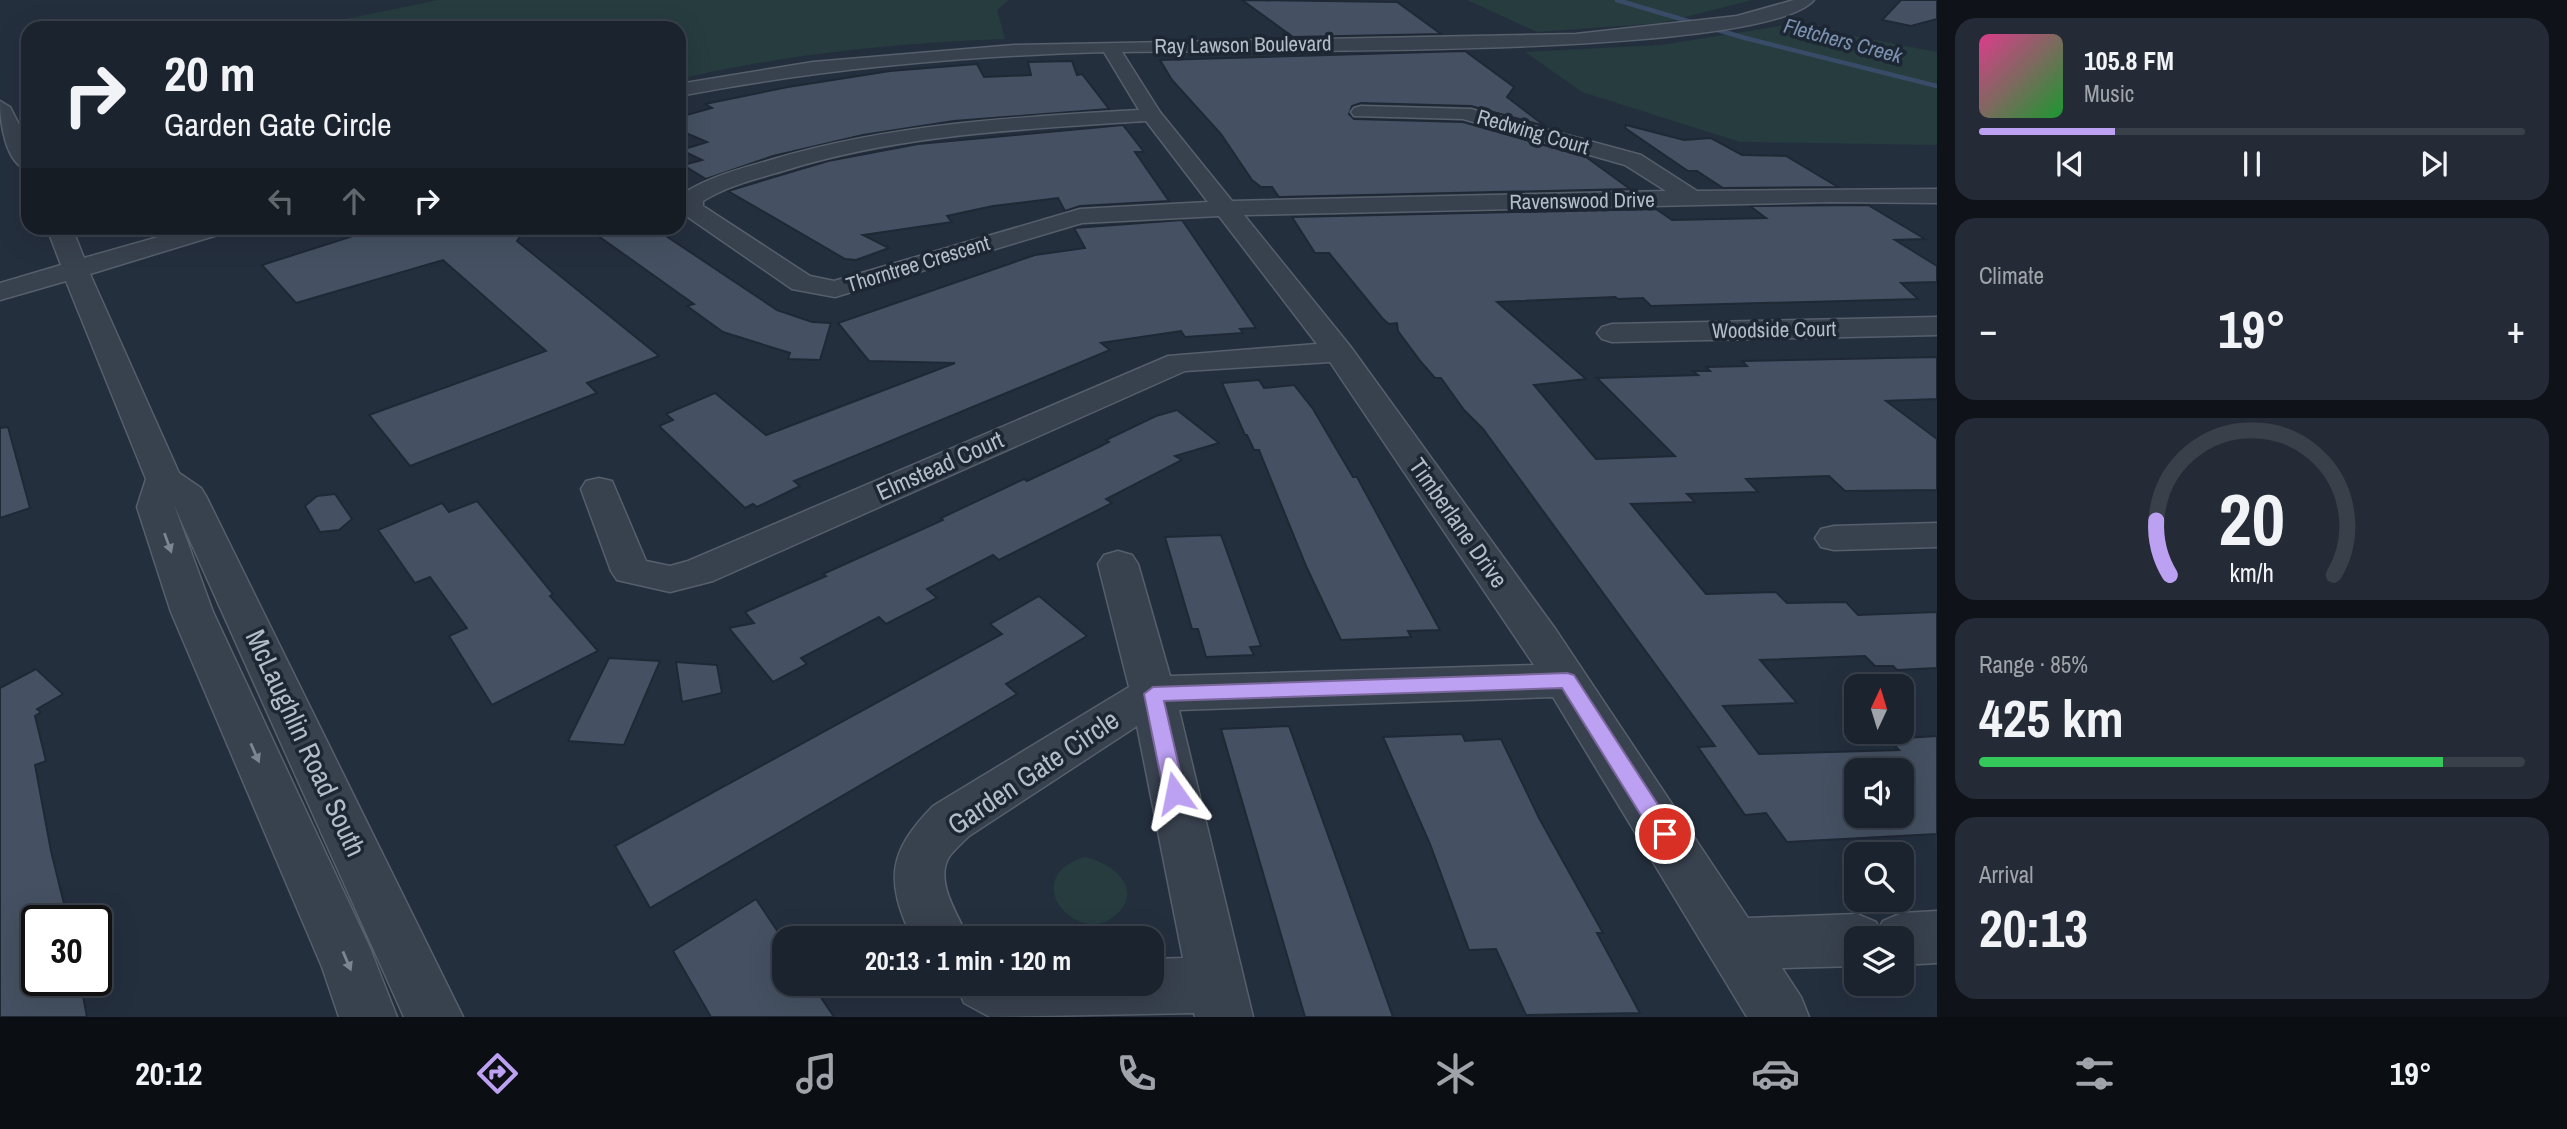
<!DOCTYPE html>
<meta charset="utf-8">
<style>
body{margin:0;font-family:"Archivo Narrow",sans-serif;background:#242b36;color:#f1f3f6;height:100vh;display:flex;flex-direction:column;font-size:26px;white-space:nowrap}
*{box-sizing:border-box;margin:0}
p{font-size:23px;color:#a0a4aa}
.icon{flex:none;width:38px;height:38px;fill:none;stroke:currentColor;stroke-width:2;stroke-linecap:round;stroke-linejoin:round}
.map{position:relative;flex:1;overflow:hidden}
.side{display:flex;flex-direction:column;gap:18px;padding:18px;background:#0f1319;width:630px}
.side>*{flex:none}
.guide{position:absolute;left:21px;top:21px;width:665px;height:214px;border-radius:21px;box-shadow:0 7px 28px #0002,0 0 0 2px #39404a;background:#1b232e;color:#f1f3f6;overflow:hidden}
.needle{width:46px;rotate:4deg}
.fabs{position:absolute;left:1844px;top:674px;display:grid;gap:14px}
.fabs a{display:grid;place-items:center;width:70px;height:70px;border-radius:14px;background:#1b232e;box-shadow:0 7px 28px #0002,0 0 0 2px #39404a;font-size:35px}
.speed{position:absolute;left:21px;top:905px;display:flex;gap:14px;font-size:35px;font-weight:700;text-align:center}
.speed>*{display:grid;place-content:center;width:91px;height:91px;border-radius:50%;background:#1b232e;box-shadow:0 7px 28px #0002,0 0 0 2px #39404a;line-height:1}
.speed .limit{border:4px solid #111;border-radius:10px;background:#fff;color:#111}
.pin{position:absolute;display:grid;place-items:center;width:60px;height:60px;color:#fff;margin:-30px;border:4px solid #fff;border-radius:50%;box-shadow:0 2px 7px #0007}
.me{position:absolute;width:77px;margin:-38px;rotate:348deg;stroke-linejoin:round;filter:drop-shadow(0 0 5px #0008)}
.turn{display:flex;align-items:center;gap:24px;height:147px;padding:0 28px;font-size:32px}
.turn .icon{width:91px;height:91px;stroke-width:2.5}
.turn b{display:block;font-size:49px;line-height:60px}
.lanes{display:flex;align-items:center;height:66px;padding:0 28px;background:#0003;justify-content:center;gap:35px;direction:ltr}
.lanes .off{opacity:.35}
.big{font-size:52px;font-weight:700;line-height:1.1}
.side .widget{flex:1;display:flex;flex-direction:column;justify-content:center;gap:10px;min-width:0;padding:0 24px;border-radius:21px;background:#242b36}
.side .dial{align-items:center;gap:0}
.dial svg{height:182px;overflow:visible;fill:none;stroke:#39404a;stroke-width:7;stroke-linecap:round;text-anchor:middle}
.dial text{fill:#f1f3f6;stroke:none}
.song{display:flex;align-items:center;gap:21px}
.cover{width:84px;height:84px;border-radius:10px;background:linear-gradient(135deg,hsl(330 70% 55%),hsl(130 70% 35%))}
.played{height:7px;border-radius:4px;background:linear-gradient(90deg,#bca0f2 25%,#39404a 25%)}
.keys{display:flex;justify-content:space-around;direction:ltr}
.heat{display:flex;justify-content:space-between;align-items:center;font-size:38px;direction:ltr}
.charge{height:10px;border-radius:5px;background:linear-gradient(90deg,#34c759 85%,#39404a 0)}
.trip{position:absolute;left:772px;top:926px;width:392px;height:70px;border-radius:21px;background:#1b232e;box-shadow:0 7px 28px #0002,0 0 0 2px #39404a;font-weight:700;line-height:70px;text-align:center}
.tab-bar{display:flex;height:112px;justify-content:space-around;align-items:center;background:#0b0e12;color:#a0a4aa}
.tab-bar .icon{width:49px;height:49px}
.tab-bar .selected{color:#bca0f2}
.tab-bar b{font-size:32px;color:#f1f3f6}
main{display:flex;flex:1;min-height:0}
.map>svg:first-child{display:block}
.green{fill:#263c3f}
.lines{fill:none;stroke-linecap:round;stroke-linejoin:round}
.stream{stroke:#394c67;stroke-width:4.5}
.building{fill:#455162;stroke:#1f2835;stroke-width:2;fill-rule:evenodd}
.minor-casing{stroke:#565f6c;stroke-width:3}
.minor{fill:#38414e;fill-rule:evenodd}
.oneway{fill:#7c8592}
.route{fill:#bca0f2;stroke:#7a689d;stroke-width:2}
.labels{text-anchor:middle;stroke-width:7;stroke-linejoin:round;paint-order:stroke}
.far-water-label{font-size:21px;font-style:italic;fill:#7c92b1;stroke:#1d2633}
.far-street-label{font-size:21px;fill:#b4bcc9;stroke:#1d2633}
.street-label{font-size:24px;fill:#b4bcc9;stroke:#1d2633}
.near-street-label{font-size:28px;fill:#b4bcc9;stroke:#1d2633}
</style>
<main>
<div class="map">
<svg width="1937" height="1017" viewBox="0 0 1937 1017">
<rect width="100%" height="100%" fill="#242f3e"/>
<!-- green -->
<g class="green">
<path d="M438,0H1009L997,10L1005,39C896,43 786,54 679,79V28H302Z"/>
<polygon points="1467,0 1752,0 1662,23 1537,32"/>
<polygon points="1792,24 1937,52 1937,145 1740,142 1582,92 1525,52 1661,45"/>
<path d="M1085,857C1109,862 1144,886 1118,913C1079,952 1015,877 1085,857Z"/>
</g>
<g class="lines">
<!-- stream -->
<polyline class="stream" points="1617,0 1745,38 1937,86"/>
</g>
<!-- building -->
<g class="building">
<polygon points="1242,0 1397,2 1441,34 1293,37"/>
<polygon points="1901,0 1937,0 1937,19 1911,26 1882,20"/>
<polygon points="1465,51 1514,87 1507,97 1545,126 1471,106 1361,103 1352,106 1349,114 1354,119 1463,122 1586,157 1630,189 1279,197 1272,187 1261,187 1252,180 1221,134 1172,80 1160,60"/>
<polygon points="1072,61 1077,75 1082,74 1109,109 954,121 863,135 773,156 706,179 683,165 702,160 681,150 707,142 679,130 679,117 712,108 705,104 788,87 890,71 977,64 984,77 1031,75 1028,62"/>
<polygon points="1123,125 1144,152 1135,152 1169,201 1080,206 1065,211 1058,198 993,206 947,216 952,222 863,235 889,248 856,260 845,259 728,191 828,161 918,144"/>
<polygon points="1626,125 1684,140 1711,138 1742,155 1786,156 1838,187 1723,188 1697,171 1688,171 1625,128"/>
<path d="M1868,205L1925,239L1895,240L1937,266V282L1901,283L1918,299L1651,306L1643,298L1618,299L1615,297L1497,302L1586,379L1534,385L1596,459L1675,456L1597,378L1698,375L1693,371H1710L1706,367L1747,366L1742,361L1937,357V399L1886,401L1937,439V490L1845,491L1829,476L1746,479L1758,492L1687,494L1695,502L1631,504L1706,594L1776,592L1787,603L1846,602L1858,615L1937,612V668L1897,670L1893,666H1875L1865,656L1760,660L1797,703L1723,706L1759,754L1899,750L1889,739L1937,736V834L1787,842L1766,813L1745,815L1698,747L1715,746L1483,429L1464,410L1441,378H1435L1421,362L1398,331L1397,323L1389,324L1383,319L1329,253H1315L1292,217L1656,209L1672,220L1766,218L1750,206ZM1857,770H1902V816H1857Z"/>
<polygon points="1182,220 1256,328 1240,329 1243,333 1185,337 1181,331 1101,343 1110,350 794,481 800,486 757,507 753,504 745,508 659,426 673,420 666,414 715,393 766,435 955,363 869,361 838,323 1035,255 1085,248 1074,228"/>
<polygon points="378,228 526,228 517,241 659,356 587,383 597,393 410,466 369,415 546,351 443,260 296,303 262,265"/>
<polygon points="587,228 654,228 777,310 812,322 831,323 820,360 788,359 790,353 723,332 687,306 694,304"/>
<polygon points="1259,380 1264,388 1294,385 1313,409 1353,477 1357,477 1440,630 1408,631 1411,637 1341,640 1306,566 1259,450 1254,450 1247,435 1245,435 1222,383"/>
<polygon points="1177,410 1219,443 1175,456 1182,460 1106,499 1112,503 999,560 993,555 927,589 937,598 886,624 879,617 801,658 807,664 773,682 729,628 754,623 745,612 826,576 823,574 943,520 941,518 1024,479 1027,481 1099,447 1109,442 1106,440 1156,416"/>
<polygon points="8,427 30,508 0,518 0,428"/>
<polygon points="335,494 352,519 339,530 320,532 305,506 317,496"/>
<polygon points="477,501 553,594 550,596 598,651 492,705 449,636 467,628 430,577 415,583 378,530 442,503 449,512"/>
<polygon points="1221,535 1261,646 1250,647 1254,655 1206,657 1198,629 1192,629 1165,537"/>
<polygon points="1039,596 1087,636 1006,684 1017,694 650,908 615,846 1002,634 990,624"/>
<polygon points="609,658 660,661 624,745 568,741"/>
<polygon points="676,662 717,665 722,693 682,702"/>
<polygon points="36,669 63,694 37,709 41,712 35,716 46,761 35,765 51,851 68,920 37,920 37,980 80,980 87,1017 0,1017 0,688"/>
<polygon points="1289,726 1366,941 1393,1017 1305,1017 1221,729"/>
<polygon points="1462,734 1465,741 1501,739 1539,818 1603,933 1597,933 1640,1013 1526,1015 1496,949 1469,950 1430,844 1383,737"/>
<polygon points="756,899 784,941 784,984 812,984 834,1017 711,1017 673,951"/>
</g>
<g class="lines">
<defs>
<g id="minor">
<path d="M1794,0H1814C1760,61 1227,49 1122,52L1160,112L1232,201L1666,191L1625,165L1463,119L1354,116L1351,112L1354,108L1361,106L1471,109L1641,155L1697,191L1937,189V203L1831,202L1244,215L1350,346L1556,630L1748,918L1857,914L1876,922L1879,928L1883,921L1902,913L1937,911V963L1902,965V938H1857V966L1782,968L1801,997L1809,1017H1747L1553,697L1179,710L1253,1017H1195L1194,1013L990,1017L964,1003L956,984H1152V959L1183,958L1137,726L969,836C962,843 954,850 949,857C934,882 959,916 968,938H912C885,880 888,852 933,806L1129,687L1098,564L1104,555L1118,551L1132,555L1138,564L1170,676L1534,665L1330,362L1185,371L713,581L670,592L617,580L611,571L581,489L586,481L599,478L612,481L646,561L670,566L688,561L1168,356L1317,344L1219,216L1082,223L835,297L792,289L679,211L684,193C711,176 743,168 774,159C892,124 1016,117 1139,110L1104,52C961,56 820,69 679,96V84L813,62L1014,45L1576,34L1737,16ZM1146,121L1208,202L1080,209L834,281L810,276L703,206V201C727,186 756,179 783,171C901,134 1024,129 1146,121Z"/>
<path d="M0,101L10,107L28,142V170C5,164 0,121 0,101Z"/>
<polygon points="47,228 72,228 84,258 190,228 228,228 224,233 90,274 179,473 201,488 206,496 463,1017 404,1017 174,505 213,612 370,948 397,1017 339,1017 322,967 171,612 137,507 146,479 66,281 0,300 0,283 61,265"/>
<polygon points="1937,317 1937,335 1612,342 1602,339 1597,333 1602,327 1612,324"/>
<polygon points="1937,523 1937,547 1834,550 1821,547 1815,538 1821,529 1834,526"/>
</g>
</defs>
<!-- minor casing -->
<use href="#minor" class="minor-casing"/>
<!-- minor -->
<use href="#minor" class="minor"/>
</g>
<!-- one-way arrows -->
<defs><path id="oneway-solid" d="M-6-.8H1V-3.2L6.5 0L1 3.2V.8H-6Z" transform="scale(1.75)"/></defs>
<g class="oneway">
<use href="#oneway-solid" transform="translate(168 543) rotate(70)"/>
<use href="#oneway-solid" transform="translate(255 753) rotate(66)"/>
<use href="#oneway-solid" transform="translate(347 961) rotate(67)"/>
</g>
<!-- route -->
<polygon class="route" points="1567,673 1574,675 1673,828 1676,834 1673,841 1665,844 1657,841 1562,688 1164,701 1185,793 1182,799 1175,802 1167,799 1164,793 1144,694 1153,687"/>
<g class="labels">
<!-- far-water labels -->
<g class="far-water-label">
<text transform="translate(1843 41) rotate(15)" y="7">Fletchers Creek</text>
</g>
<!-- far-street labels -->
<g class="far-street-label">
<text transform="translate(1243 45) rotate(-1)" y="7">Ray Lawson Boulevard</text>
<text transform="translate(1533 132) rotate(16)" y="7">Redwing Court</text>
<text transform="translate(1582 201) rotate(-1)" y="7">Ravenswood Drive</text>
<text transform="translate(918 264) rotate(-17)" y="7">Thorntree Crescent</text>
<text transform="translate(1774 330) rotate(-1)" y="7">Woodside Court</text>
</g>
<!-- street labels -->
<g class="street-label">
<text transform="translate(940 466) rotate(-24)" y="8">Elmstead Court</text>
<text transform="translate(1458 523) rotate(55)" y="8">Timberlane Drive</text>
</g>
<!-- near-street labels -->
<g class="near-street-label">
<text transform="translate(306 743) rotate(65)" y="10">McLaughlin Road South</text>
<text transform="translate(1033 772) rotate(-34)" y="10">Garden Gate Circle</text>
</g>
</g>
</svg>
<div class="fabs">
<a><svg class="needle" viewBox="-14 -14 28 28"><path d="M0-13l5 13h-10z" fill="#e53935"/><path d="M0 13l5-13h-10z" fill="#a0a4aa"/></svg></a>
<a><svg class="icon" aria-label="sound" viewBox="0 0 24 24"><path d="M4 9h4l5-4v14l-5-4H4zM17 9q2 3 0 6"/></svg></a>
<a><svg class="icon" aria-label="search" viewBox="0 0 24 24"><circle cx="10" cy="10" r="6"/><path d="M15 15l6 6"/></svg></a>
<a><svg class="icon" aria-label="layers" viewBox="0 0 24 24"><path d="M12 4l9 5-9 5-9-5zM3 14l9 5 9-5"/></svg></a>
</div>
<div class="speed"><div class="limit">30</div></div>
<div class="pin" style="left:1665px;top:834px;background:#d93025"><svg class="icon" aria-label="arrive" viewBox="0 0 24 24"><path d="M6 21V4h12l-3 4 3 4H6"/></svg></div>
<svg class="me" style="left:1175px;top:793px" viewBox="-20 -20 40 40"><path d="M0-17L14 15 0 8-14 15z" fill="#bca0f2" stroke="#fff" stroke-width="4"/></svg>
<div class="trip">20:13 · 1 min · 120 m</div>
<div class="guide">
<div class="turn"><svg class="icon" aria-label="right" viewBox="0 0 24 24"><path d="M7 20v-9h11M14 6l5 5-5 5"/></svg><div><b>20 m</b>Garden Gate Circle</div></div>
<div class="lanes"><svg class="icon off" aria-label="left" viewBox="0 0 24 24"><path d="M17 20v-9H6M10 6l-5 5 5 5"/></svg><svg class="icon off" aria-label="ahead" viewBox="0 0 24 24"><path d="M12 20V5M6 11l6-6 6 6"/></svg><svg class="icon" aria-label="right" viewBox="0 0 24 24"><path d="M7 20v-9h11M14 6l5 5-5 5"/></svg></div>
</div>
</div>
<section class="side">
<div class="widget">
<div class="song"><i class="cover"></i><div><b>105.8 FM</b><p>Music</p></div></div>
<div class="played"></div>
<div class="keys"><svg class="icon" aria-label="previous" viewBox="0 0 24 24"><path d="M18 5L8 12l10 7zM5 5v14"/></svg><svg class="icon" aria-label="pause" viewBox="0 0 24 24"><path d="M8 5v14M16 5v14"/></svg><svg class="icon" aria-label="next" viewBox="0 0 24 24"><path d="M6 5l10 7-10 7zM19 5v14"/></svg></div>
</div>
<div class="widget"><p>Climate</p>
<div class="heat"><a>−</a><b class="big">19°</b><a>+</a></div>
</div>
<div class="widget dial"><svg viewBox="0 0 100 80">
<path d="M14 69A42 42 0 1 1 86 69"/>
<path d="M14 69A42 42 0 0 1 8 45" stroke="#bca0f2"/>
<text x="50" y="56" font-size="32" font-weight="700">20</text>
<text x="50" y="72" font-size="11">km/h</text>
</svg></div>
<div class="widget"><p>Range · 85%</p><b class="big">425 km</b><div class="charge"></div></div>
<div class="widget"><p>Arrival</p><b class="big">20:13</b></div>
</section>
</main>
<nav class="tab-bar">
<b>20:12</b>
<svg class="icon selected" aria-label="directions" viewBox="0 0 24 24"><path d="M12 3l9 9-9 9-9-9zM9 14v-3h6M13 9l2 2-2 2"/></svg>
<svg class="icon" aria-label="music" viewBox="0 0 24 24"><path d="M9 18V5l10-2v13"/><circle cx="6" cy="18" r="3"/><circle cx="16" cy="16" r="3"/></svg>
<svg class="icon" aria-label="phone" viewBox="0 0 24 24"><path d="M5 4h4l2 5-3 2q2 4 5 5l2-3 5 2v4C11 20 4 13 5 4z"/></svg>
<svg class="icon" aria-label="climate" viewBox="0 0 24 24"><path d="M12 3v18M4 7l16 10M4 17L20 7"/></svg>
<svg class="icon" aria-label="car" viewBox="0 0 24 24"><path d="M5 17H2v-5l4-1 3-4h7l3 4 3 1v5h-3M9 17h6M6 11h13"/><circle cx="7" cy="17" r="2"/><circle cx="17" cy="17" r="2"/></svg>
<svg class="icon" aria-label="filters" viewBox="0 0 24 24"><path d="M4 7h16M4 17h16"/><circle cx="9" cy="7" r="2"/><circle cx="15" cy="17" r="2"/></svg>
<b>19°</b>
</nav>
